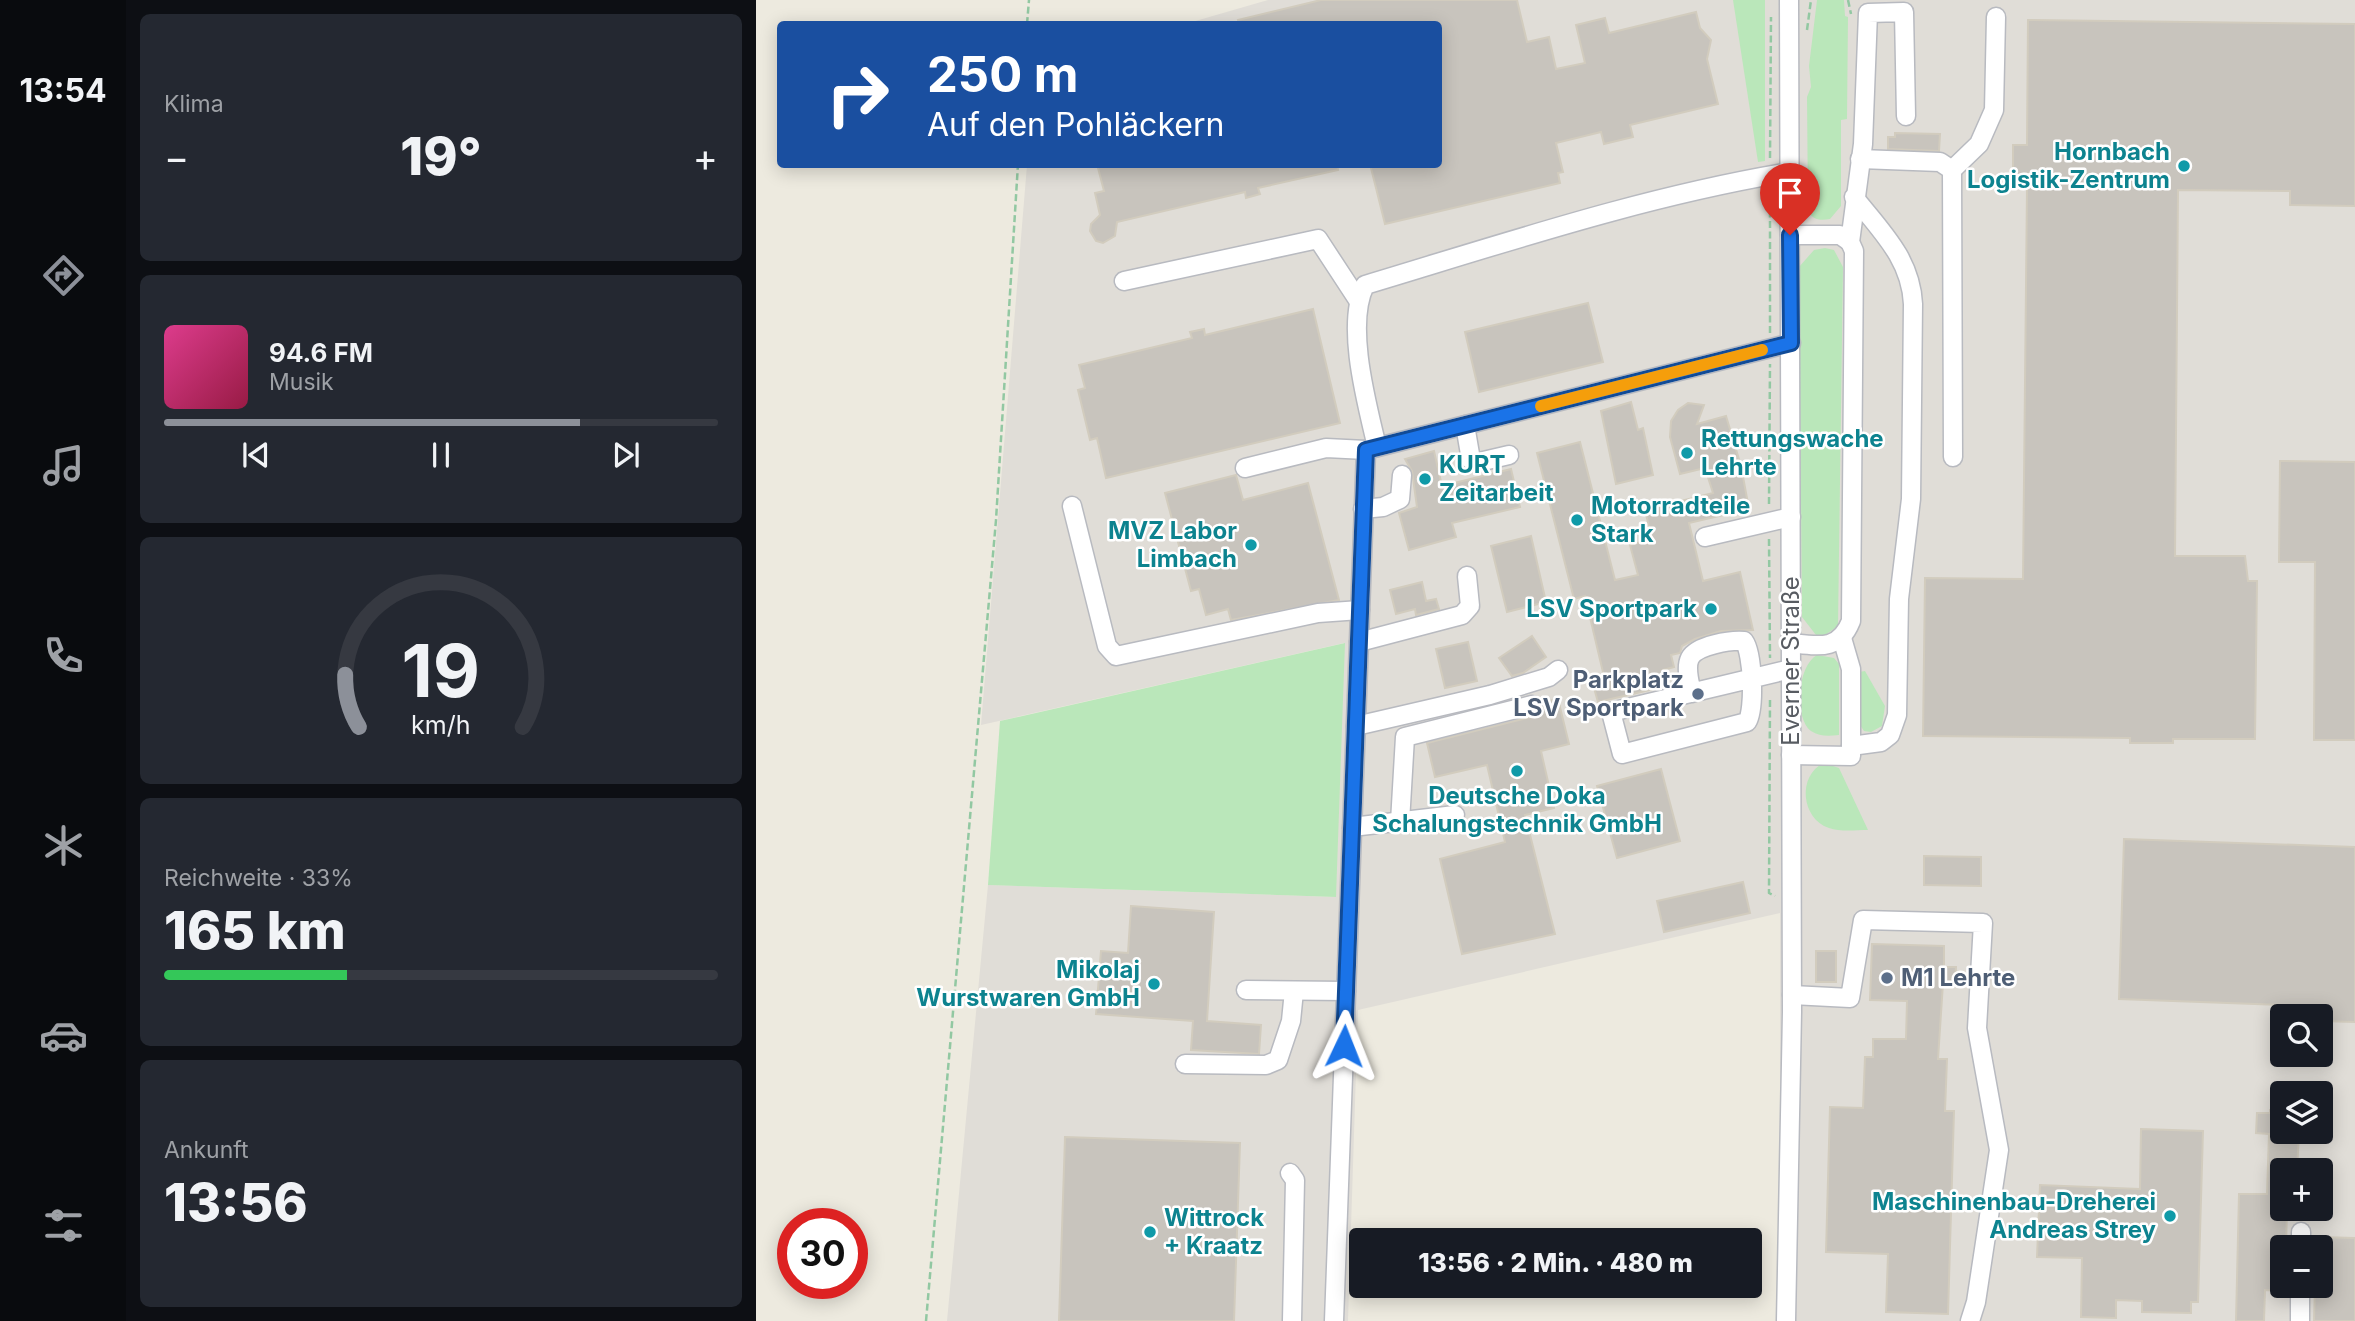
<!DOCTYPE html>
<html lang="de">
<meta charset="utf-8">
<style>
body{margin:0;font-family:Inter,sans-serif;background:#242831;color:#f1f3f6;height:100vh;display:flex;flex-direction:column;font-size:26px;white-space:nowrap}
*{box-sizing:border-box;margin:0}
p{font-size:23px;color:#9ea1a6}
.icon{flex:none;width:38px;height:38px;fill:none;stroke:currentColor;stroke-width:2;stroke-linecap:round;stroke-linejoin:round}
.map{position:relative;flex:1;overflow:hidden}
.panel{display:flex;flex-direction:column;gap:14px;padding:14px;background:#0d0f14;width:630px}
.panel>*{flex:none}
.banner{position:absolute;left:21px;top:21px;width:665px;height:147px;border-radius:7px;box-shadow:0 4px 18px #0003;background:#1a4fa0;color:#fff;overflow:hidden}
.controls{position:absolute;left:1514px;top:1004px;display:grid;gap:14px}
.controls a{display:grid;place-items:center;width:63px;height:63px;border-radius:7px;background:#171b24;box-shadow:0 4px 18px #0003;font-size:35px}
.speed{position:absolute;left:21px;top:1208px;display:flex;gap:14px;font-size:35px;font-weight:700;text-align:center}
.speed>*{display:grid;place-content:center;width:91px;height:91px;border-radius:50%;background:#171b24;box-shadow:0 4px 18px #0003;line-height:1}
.speed .limit{border:10px solid #d22;background:#fff;color:#111}
.pin{position:absolute;display:grid;place-items:center;width:60px;height:60px;color:#fff;margin:-72px -30px;border-radius:50% 50% 50% 0;rotate:-45deg;box-shadow:0 0 7px #0007}
.pin .icon{rotate:45deg}
.me{position:absolute;width:77px;margin:-38px;rotate:2deg;stroke-linejoin:round;filter:drop-shadow(0 0 5px #0008)}
.turn{display:flex;align-items:center;gap:24px;height:147px;padding:0 35px;font-size:32px}
.turn .icon{width:91px;height:91px;stroke-width:2.5}
.turn b{display:block;font-size:49px;line-height:60px}
.big{font-size:52px;font-weight:800;line-height:1.1}
.panel .card{flex:1;display:flex;flex-direction:column;justify-content:center;gap:10px;min-width:0;padding:0 24px;border-radius:10px;background:#242831}
.panel .dial{align-items:center;gap:0}
.dial svg{height:182px;overflow:visible;fill:none;stroke:#363941;stroke-width:7;stroke-linecap:round;text-anchor:middle}
.dial text{fill:#f1f3f6;stroke:none}
.song{display:flex;align-items:center;gap:21px}
.cover{width:84px;height:84px;border-radius:10px;background:linear-gradient(135deg,hsl(330 70% 55%),hsl(340 70% 35%))}
.played{height:7px;border-radius:4px;background:linear-gradient(90deg,#8c9099 75%,#363941 75%)}
.keys{display:flex;justify-content:space-around;direction:ltr}
.heat{display:flex;justify-content:space-between;align-items:center;font-size:38px;direction:ltr}
.charge{height:10px;border-radius:5px;background:linear-gradient(90deg,#34c759 33%,#363941 0)}
.trip{position:absolute;left:593px;top:1228px;width:413px;height:70px;border-radius:7px;background:#171b24;box-shadow:0 4px 18px #0003;font-weight:800;line-height:70px;text-align:center}
main{display:flex;flex:1;min-height:0}
.tabs{display:flex;flex-direction:column;width:126px;justify-content:space-around;align-items:center;background:#090b0e;color:#9ea1a6}
.tabs .icon{width:49px;height:49px}
.tabs .selected{color:#8c9099}
.tabs b{font-size:32px;color:#f1f3f6}
.map>svg:first-child{display:block}
.industrial{fill:#e0ddd7;fill-rule:evenodd}
.green{fill:#bae7ba}
.building{fill:#c8c4bd;stroke:#d2ccbe;stroke-width:2}
.lines{fill:none;stroke-linecap:round;stroke-linejoin:round}
.minor-casing{stroke:#b8bac0;stroke-width:21}
.path{stroke:#92c8a2;stroke-width:2.5;stroke-dasharray:7 3.5;stroke-linecap:butt}
.minor{stroke:#fff;stroke-width:18}
.route-casing{stroke:#114b97;stroke-width:18}
.route{stroke:#1a73e8;stroke-width:12}
.slow{stroke:#f59e0b;stroke-width:12}
.culture-dot{fill:#0f9aa8;stroke:#fff;stroke-width:2.5}
.service-dot{fill:#5c6f8a;stroke:#fff;stroke-width:2.5}
.labels{text-anchor:middle;stroke-width:5;stroke-linejoin:round;paint-order:stroke}
.culture-label{font-size:24px;font-weight:bold;fill:#0d838f;stroke:#fff;text-anchor:end}
.street-label{font-size:24px;fill:#585c62;stroke:#fff}
.service-label{font-size:24px;font-weight:bold;fill:#4e5e75;stroke:#fff;text-anchor:end}
</style>
<main>
<nav class="tabs">
<b>13:54</b>
<svg class="icon selected" aria-label="directions" viewBox="0 0 24 24"><path d="M12 3l9 9-9 9-9-9zM9 14v-3h6M13 9l2 2-2 2"/></svg>
<svg class="icon" aria-label="music" viewBox="0 0 24 24"><path d="M9 18V5l10-2v13"/><circle cx="6" cy="18" r="3"/><circle cx="16" cy="16" r="3"/></svg>
<svg class="icon" aria-label="phone" viewBox="0 0 24 24"><path d="M5 4h4l2 5-3 2q2 4 5 5l2-3 5 2v4C11 20 4 13 5 4z"/></svg>
<svg class="icon" aria-label="climate" viewBox="0 0 24 24"><path d="M12 3v18M4 7l16 10M4 17L20 7"/></svg>
<svg class="icon" aria-label="car" viewBox="0 0 24 24"><path d="M5 17H2v-5l4-1 3-4h7l3 4 3 1v5h-3M9 17h6M6 11h13"/><circle cx="7" cy="17" r="2"/><circle cx="17" cy="17" r="2"/></svg>
<svg class="icon" aria-label="filters" viewBox="0 0 24 24"><path d="M4 7h16M4 17h16"/><circle cx="9" cy="7" r="2"/><circle cx="15" cy="17" r="2"/></svg>
</nav>
<section class="panel">
<div class="card"><p>Klima</p>
<div class="heat"><a>−</a><b class="big">19°</b><a>+</a></div>
</div>
<div class="card">
<div class="song"><i class="cover"></i><div><b>94.6 FM</b><p>Musik</p></div></div>
<div class="played"></div>
<div class="keys"><svg class="icon" aria-label="previous" viewBox="0 0 24 24"><path d="M18 5L8 12l10 7zM5 5v14"/></svg><svg class="icon" aria-label="pause" viewBox="0 0 24 24"><path d="M8 5v14M16 5v14"/></svg><svg class="icon" aria-label="next" viewBox="0 0 24 24"><path d="M6 5l10 7-10 7zM19 5v14"/></svg></div>
</div>
<div class="card dial"><svg viewBox="0 0 100 80">
<path d="M14 69A42 42 0 1 1 86 69"/>
<path d="M14 69A42 42 0 0 1 8 46" stroke="#8c9099"/>
<text x="50" y="56" font-size="32" font-weight="700">19</text>
<text x="50" y="72" font-size="11">km/h</text>
</svg></div>
<div class="card"><p>Reichweite · 33%</p><b class="big">165 km</b><div class="charge"></div></div>
<div class="card"><p>Ankunft</p><b class="big">13:56</b></div>
</section>
<div class="map">
<svg width="1599" height="1321" viewBox="0 0 1599 1321">
<rect width="100%" height="100%" fill="#edeadf"/>
<!-- industrial -->
<path class="industrial" d="M512,0H1599V1321H1024V913L602,1010L592,1321H191L232,885L579,897L588,643L225,725L271,165L682,164V24H429ZM1526,1017H1564V1055H1526ZM1526,1094H1564V1132H1526ZM1526,1171H1564V1209H1526ZM1526,1248H1564V1286H1526Z"/>
<!-- green -->
<g class="green">
<polygon points="977,0 1009,0 1009,161 1002,162"/>
<path d="M1061,0H1088L1089,16L1092,17L1091,119L1085,120V206L1074,219C1064,221 1055,220 1052,209L1051,97L1055,87L1053,66Z"/>
<polygon points="1069,248 1078,250 1087,267 1082,626 1069,635 1060,635 1046,617 1043,267 1058,250"/>
<polygon points="589,643 580,897 232,885 244,721"/>
<path d="M1061,655L1078,658L1083,664V735C1073,736 1064,737 1055,731C1038,718 1041,666 1061,655Z"/>
<polygon points="1109,671 1129,706 1126,726 1115,732 1108,731 1104,725 1103,672"/>
<path d="M1068,763L1083,768L1112,830C1100,830 1084,832 1073,828C1045,819 1041,775 1068,763Z"/>
</g>
<!-- building -->
<g class="building">
<polygon points="565,0 761,0 771,42 793,37 800,69 829,63 820,25 849,18 853,33 940,12 944,28 955,40 951,59 962,104 874,125 877,137 848,144 845,132 800,143 807,172 802,173 804,183 629,224 614,164 682,164 682,24 483,24 482,20"/>
<polygon points="1272,20 1599,24 1599,206 1534,205 1534,191 1422,190 1419,556 1489,556 1492,581 1501,581 1499,739 1417,739 1417,743 1374,743 1374,738 1167,736 1169,578 1267,579 1271,188 1257,188 1257,145 1271,145"/>
<polygon points="1139,133 1184,134 1183,151 1132,149 1132,137 1139,137"/>
<polygon points="341,164 581,164 582,170 502,188 504,194 490,198 489,192 361,222 359,236 347,243 340,241 334,231 335,224 344,215 339,193 348,191"/>
<polygon points="832,303 847,362 723,392 709,332"/>
<polygon points="557,309 584,423 350,478 341,438 334,440 322,390 329,388 323,365 436,338 434,332 448,329 449,335"/>
<polygon points="875,402 882,430 887,428 897,475 860,484 845,411"/>
<polygon points="932,403 948,405 941,424 970,416 985,466 993,509 933,523 947,581 984,572 997,630 965,631 939,639 926,646 924,653 915,655 918,667 907,670 911,686 842,702 838,688 850,685 829,596 818,599 781,453 824,442 859,580 882,575 874,545 896,539 889,510 957,493 949,468 924,474 914,437 915,421 922,410"/>
<polygon points="678,451 686,486 755,469 764,507 696,523 700,537 653,550 643,513 661,507 656,471 649,459"/>
<polygon points="1524,461 1599,462 1599,740 1558,740 1559,562 1523,562"/>
<polygon points="480,475 487,500 552,483 583,600 475,620 472,609 450,615 443,589 435,591 409,493"/>
<polygon points="775,536 790,602 751,612 735,546"/>
<polygon points="666,582 670,601 680,599 683,609 660,615 659,609 640,614 634,590"/>
<polygon points="776,636 790,657 767,673 756,676 743,658"/>
<polygon points="712,642 721,681 689,688 680,649"/>
<polygon points="802,699 813,744 785,751 798,808 769,815 799,934 706,954 684,859 749,842 731,765 679,777 671,743 779,716 790,705 789,702"/>
<polygon points="905,769 924,841 861,858 841,786"/>
<polygon points="1368,839 1599,847 1599,1022 1564,1021 1564,1017 1525,1017 1526,1005 1363,999"/>
<polygon points="1168,856 1225,857 1225,886 1168,885"/>
<polygon points="987,882 994,913 908,932 901,901"/>
<polygon points="375,906 458,912 451,1021 505,1025 503,1054 435,1050 437,1021 340,1014 345,951 372,953"/>
<polygon points="1116,944 1188,946 1188,967 1200,967 1199,984 1187,983 1182,1059 1191,1059 1189,1111 1198,1111 1192,1314 1130,1312 1132,1254 1070,1252 1074,1107 1107,1108 1109,1057 1117,1057 1117,1039 1150,1039 1151,1001 1114,1000"/>
<rect x="1060" y="951" width="20" height="31"/>
<polygon points="1514,1110 1526,1111 1526,1132 1543,1132 1541,1171 1526,1171 1526,1209 1531,1209 1530,1248 1526,1248 1526,1291 1509,1290 1508,1321 1480,1321 1483,1194 1511,1194 1513,1134 1500,1133 1501,1113 1514,1113"/>
<polygon points="1385,1129 1447,1131 1442,1302 1435,1302 1435,1313 1386,1312 1386,1301 1360,1300 1360,1318 1325,1317 1326,1258 1281,1257 1284,1185 1384,1189"/>
<polygon points="309,1137 484,1143 478,1321 303,1321"/>
<polygon points="1564,1237 1599,1238 1599,1321 1558,1321 1559,1286 1564,1286"/>
</g>
<g class="lines">
<defs>
<g id="minor">
<polyline points="1104,159 1184,162 1196,170 1197,457"/>
<polyline points="1196,170 1223,144 1238,110 1240,17"/>
<polyline points="1034,235 1084,235 1094,242"/>
<polyline points="368,281 562,239 602,300"/>
<polyline points="709,425 715,460 723,462 753,455"/>
<path d="M621,447C611,404 589,325 609,285C749,243 889,196 1034,172"/>
<polyline points="489,468 570,448 610,450"/>
<polyline points="316,506 351,646 360,656 562,613 604,610"/>
<polyline points="607,509 627,507 644,499 646,475"/>
<polyline points="949,537 1035,517"/>
<polyline points="603,642 706,615 714,606 711,576"/>
<path d="M1035,643C1063,646 1083,651 1095,621L1098,251L1094,242L1107,144L1112,13L1148,12L1150,116"/>
<path d="M936,693C934,683 929,668 934,658C941,645 975,640 988,641C997,653 999,710 991,722L866,754L855,712C915,698 975,683 1035,669"/>
<polyline points="600,726 734,695 793,677 802,670"/>
<path d="M1095,746L1125,742L1134,735L1141,715L1143,599L1155,499L1157,304C1155,259 1125,231 1098,197"/>
<polyline points="1035,755 1095,756 1095,669 1086,638"/>
<polyline points="644,822 649,737 776,705"/>
<polyline points="596,827 699,815"/>
<polyline points="490,990 590,991"/>
<polyline points="1036,995 1094,998 1107,920 1227,923 1221,1028 1243,1150 1220,1302 1214,1321"/>
<polyline points="429,1064 510,1065 522,1060 535,1021 538,991"/>
<polyline points="534,1173 539,1180 536,1321"/>
<polyline points="1545,1248 1545,1232"/>
<polyline points="578,1321 610,450 1035,343"/>
<polyline points="1030,1321 1036,1012 1033,0"/>
<polyline points="1544,1321 1544,1286"/>
</g>
</defs>
<!-- minor casing -->
<use href="#minor" class="minor-casing"/>
<!-- path -->
<g class="path">
<polyline points="1092,0 1095,14"/>
<polyline points="271,24 273,0"/>
<polyline points="1051,30 1055,0"/>
<polyline points="1014,158 1015,17"/>
<polyline points="1014,333 1014,192"/>
<polyline points="1013,504 1014,364"/>
<polyline points="1013,539 1014,658"/>
<polyline points="1014,700 1013,893 1019,896"/>
<polyline points="170,1321 240,520 262,164"/>
</g>
<!-- minor -->
<use href="#minor" class="minor"/>
</g>
<g class="lines">
<defs>
<polyline id="route" points="588,1046 610,450 1035,343 1034,235"/>
</defs>
<!-- route casing -->
<use href="#route" class="route-casing"/>
<!-- route -->
<use href="#route" class="route"/>
<!-- slow -->
<polyline class="slow" points="785,406 1006,350"/>
</g>
<!-- markers -->
<g class="culture-dot">
<circle cx="1428" cy="166" r="7"/>
<circle cx="931" cy="453" r="7"/>
<circle cx="669" cy="479" r="7"/>
<circle cx="821" cy="520" r="7"/>
<circle cx="495" cy="545" r="7"/>
<circle cx="955" cy="609" r="7"/>
<circle cx="761" cy="771" r="7"/>
<circle cx="398" cy="984" r="7"/>
<circle cx="1414" cy="1216" r="7"/>
<circle cx="394" cy="1232" r="7"/>
</g>
<g class="service-dot">
<circle cx="942" cy="694" r="7"/>
<circle cx="1131" cy="978" r="7"/>
</g>
<g class="labels">
<!-- culture labels -->
<g class="culture-label">
<text x="1414" y="160">Hornbach<tspan x="1414" dy="28">Logistik-Zentrum</tspan></text>
<text x="945" y="447" text-anchor="start">Rettungswache<tspan x="945" dy="28">Lehrte</tspan></text>
<text x="683" y="473" text-anchor="start">KURT<tspan x="683" dy="28">Zeitarbeit</tspan></text>
<text x="835" y="514" text-anchor="start">Motorradteile<tspan x="835" dy="28">Stark</tspan></text>
<text x="481" y="539">MVZ Labor<tspan x="481" dy="28">Limbach</tspan></text>
<text x="941" y="617">LSV Sportpark</text>
<text x="761" y="804" text-anchor="middle">Deutsche Doka<tspan x="761" dy="28">Schalungstechnik GmbH</tspan></text>
<text x="384" y="978">Mikolaj<tspan x="384" dy="28">Wurstwaren GmbH</tspan></text>
<text x="1400" y="1210">Maschinenbau-Dreherei<tspan x="1400" dy="28">Andreas Strey</tspan></text>
<text x="408" y="1226" text-anchor="start">Wittrock<tspan x="408" dy="28">+ Kraatz</tspan></text>
</g>
<!-- street labels -->
<g class="street-label">
<text transform="translate(1035 661) rotate(-90)" y="8">Everner Straße</text>
</g>
<!-- service labels -->
<g class="service-label">
<text x="928" y="688">Parkplatz<tspan x="928" dy="28">LSV Sportpark</tspan></text>
<text x="1145" y="986" text-anchor="start">M1 Lehrte</text>
</g>
</g>
</svg>
<div class="controls">
<a><svg class="icon" aria-label="search" viewBox="0 0 24 24"><circle cx="10" cy="10" r="6"/><path d="M15 15l6 6"/></svg></a>
<a><svg class="icon" aria-label="layers" viewBox="0 0 24 24"><path d="M12 4l9 5-9 5-9-5zM3 14l9 5 9-5"/></svg></a>
<a>+</a>
<a>−</a>
</div>
<div class="speed"><div class="limit">30</div></div>
<div class="pin" style="left:1034px;top:235px;background:#d93025"><svg class="icon" aria-label="arrive" viewBox="0 0 24 24"><path d="M6 21V4h12l-3 4 3 4H6"/></svg></div>
<svg class="me" style="left:588px;top:1046px" viewBox="-20 -20 40 40"><path d="M0-17L14 15 0 8-14 15z" fill="#1a73e8" stroke="#fff" stroke-width="4"/></svg>
<div class="trip">13:56 · 2 Min. · 480 m</div>
<div class="banner">
<div class="turn"><svg class="icon" aria-label="right" viewBox="0 0 24 24"><path d="M7 20v-9h11M14 6l5 5-5 5"/></svg><div><b>250 m</b>Auf den Pohläckern</div></div>
</div>
</div>
</main>
